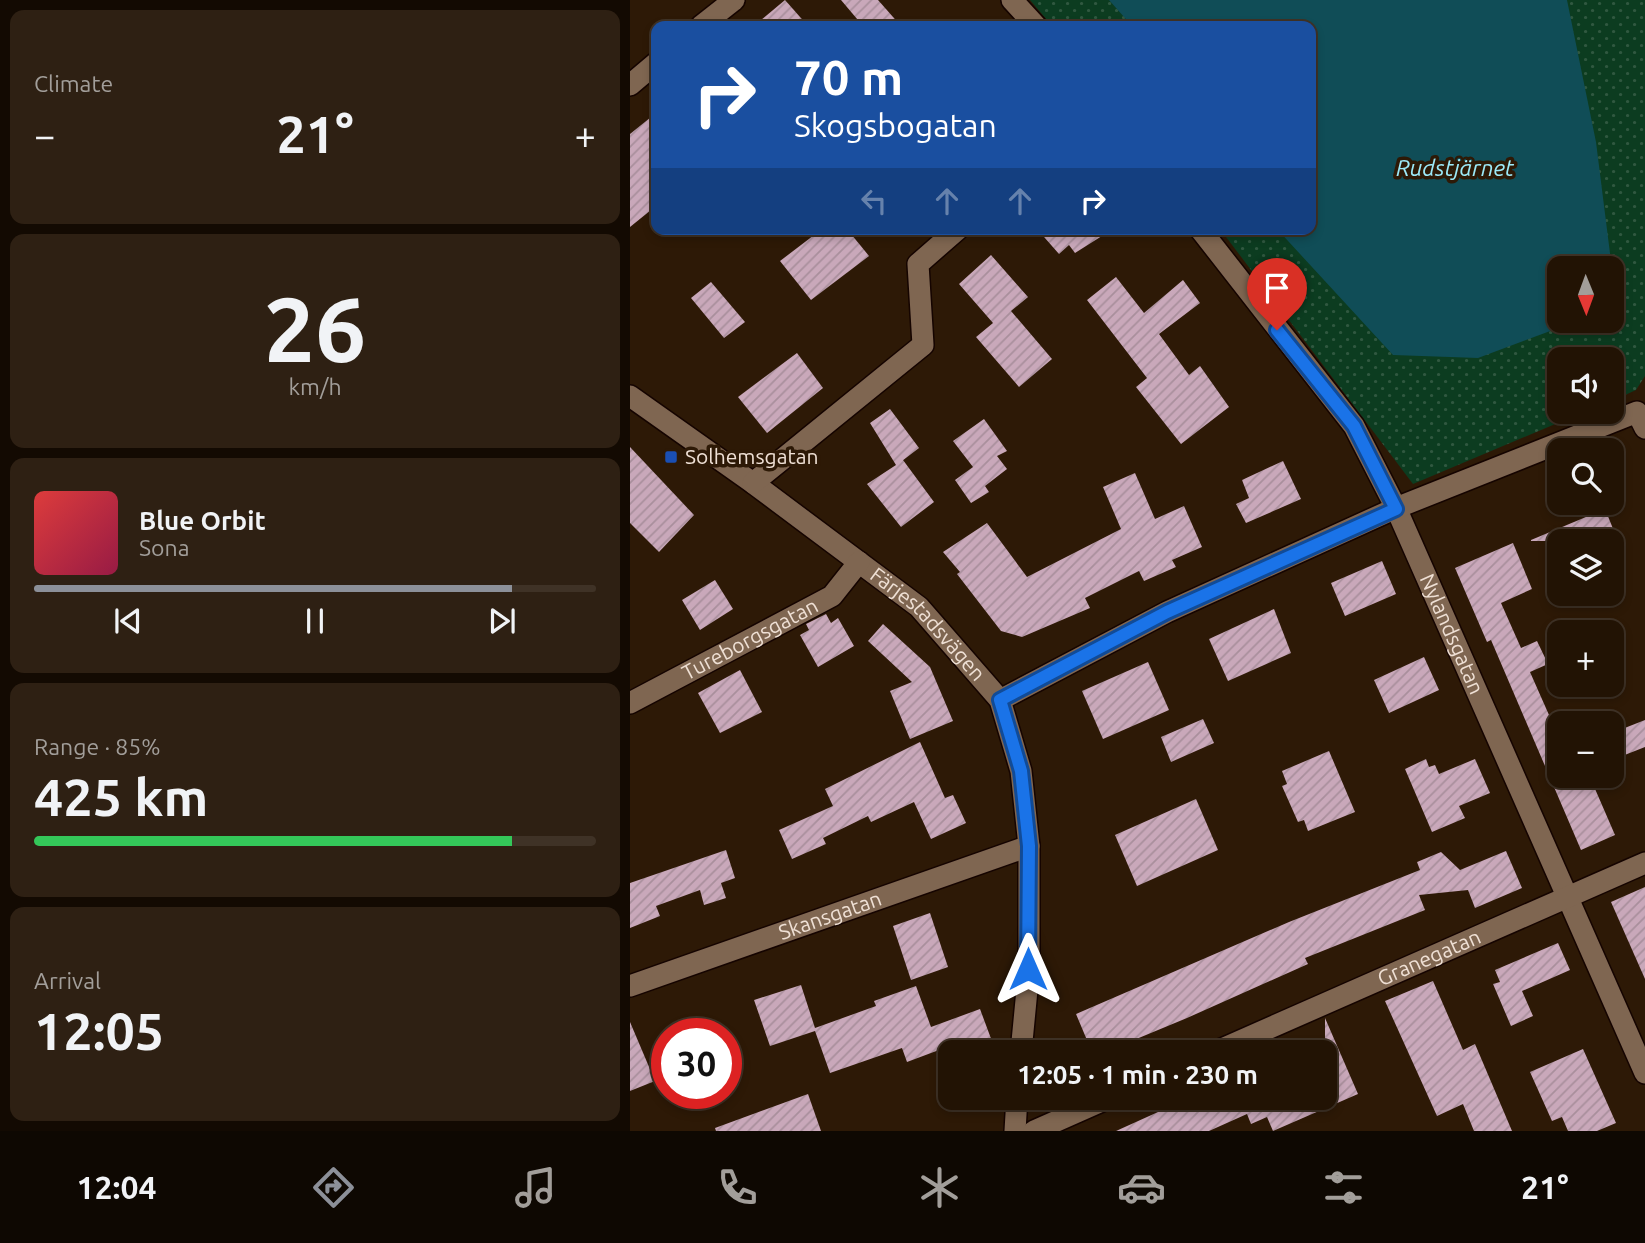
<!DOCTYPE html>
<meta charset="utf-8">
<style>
body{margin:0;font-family:Ubuntu,sans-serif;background:#2e2013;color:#f1f3f6;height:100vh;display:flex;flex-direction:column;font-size:26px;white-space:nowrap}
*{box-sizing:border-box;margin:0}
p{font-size:23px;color:#a29e9a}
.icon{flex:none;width:38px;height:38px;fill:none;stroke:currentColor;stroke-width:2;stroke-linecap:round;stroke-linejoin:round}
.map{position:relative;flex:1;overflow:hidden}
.side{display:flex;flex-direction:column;gap:10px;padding:10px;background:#130a02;width:630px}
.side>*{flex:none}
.hud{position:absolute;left:21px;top:21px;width:665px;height:214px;border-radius:14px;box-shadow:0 4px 10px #0003,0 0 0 2px #3f3226;background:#1a4fa0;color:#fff;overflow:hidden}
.needle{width:46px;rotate:179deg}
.tools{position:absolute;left:917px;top:256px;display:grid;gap:14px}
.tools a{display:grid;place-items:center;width:77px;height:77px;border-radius:14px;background:#221304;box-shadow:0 4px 10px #0003,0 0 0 2px #3f3226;font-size:35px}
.speed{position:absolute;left:21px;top:1018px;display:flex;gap:14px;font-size:35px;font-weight:700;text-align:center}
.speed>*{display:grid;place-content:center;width:91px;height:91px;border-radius:50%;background:#221304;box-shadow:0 4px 10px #0003,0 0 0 2px #3f3226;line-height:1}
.speed .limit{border:10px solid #d22;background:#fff;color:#111}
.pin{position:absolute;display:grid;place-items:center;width:60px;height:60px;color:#fff;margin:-72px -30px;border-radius:50% 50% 50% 0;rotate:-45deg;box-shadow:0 0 7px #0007}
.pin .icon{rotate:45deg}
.me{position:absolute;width:77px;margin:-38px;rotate:0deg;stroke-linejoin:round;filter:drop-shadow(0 0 5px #0008)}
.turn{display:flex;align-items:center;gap:24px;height:147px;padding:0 28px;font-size:32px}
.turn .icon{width:91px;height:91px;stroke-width:2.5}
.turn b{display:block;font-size:49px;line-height:60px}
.lanes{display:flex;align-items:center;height:66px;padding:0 28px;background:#0003;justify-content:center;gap:35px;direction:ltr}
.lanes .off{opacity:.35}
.big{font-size:52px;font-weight:600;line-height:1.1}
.side .tile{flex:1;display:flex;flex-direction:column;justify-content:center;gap:10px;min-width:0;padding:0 24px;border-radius:14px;background:#2e2013}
.side .dial{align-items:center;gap:0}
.dial b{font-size:91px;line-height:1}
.song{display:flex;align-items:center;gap:21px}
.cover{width:84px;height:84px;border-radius:10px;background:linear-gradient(135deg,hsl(0 70% 55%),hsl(340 70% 35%))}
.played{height:7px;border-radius:4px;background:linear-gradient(90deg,#8c9099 85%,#3f3226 85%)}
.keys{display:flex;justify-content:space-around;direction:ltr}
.heat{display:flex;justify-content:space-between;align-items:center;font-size:38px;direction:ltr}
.charge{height:10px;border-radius:5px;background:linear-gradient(90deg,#34c759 85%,#3f3226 0)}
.trip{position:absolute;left:308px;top:1040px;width:399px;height:70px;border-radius:14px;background:#221304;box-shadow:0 4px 10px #0003,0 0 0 2px #3f3226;font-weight:600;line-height:70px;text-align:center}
.menu{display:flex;height:112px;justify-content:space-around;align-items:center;background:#0e0802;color:#a29e9a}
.menu .icon{width:49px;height:49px}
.menu .current{color:#8c9099}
.menu b{font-size:32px;color:#f1f3f6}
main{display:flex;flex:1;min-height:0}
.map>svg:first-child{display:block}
.grass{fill:url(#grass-dots);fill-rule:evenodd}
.water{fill:#104d57}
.building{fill:url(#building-hatch)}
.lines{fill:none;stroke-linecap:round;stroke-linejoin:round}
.street-casing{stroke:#150400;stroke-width:24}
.street{stroke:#7f6651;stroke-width:21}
.route-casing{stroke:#114b97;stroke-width:18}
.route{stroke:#1a73e8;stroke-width:12}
.transit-dot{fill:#1a4fb4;stroke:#2d1906;stroke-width:2.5}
.labels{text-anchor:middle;stroke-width:7;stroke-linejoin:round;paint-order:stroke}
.poi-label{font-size:21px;fill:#efe0d5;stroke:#2d1906;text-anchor:start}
.street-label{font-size:21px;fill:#efe0d5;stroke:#2d1906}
.water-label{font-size:23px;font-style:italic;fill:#9ceaf9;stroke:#2d1906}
</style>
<main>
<section class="side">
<div class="tile"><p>Climate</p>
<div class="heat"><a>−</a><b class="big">21°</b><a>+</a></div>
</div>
<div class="tile dial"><b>26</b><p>km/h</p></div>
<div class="tile">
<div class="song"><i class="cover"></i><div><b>Blue Orbit</b><p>Sona</p></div></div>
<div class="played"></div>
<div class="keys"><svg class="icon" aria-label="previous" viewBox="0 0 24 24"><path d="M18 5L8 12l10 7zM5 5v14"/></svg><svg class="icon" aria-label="pause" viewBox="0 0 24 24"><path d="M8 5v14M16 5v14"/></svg><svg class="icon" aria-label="next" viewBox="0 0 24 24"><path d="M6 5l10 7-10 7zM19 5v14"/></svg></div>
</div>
<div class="tile"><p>Range · 85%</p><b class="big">425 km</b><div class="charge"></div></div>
<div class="tile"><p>Arrival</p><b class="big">12:05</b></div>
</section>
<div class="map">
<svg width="1015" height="1131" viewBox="0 0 1015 1131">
<defs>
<pattern id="grass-dots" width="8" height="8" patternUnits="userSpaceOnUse" patternTransform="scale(1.75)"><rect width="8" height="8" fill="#0c3c20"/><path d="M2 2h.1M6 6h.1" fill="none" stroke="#305840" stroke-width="1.8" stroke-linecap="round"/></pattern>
<pattern id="building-hatch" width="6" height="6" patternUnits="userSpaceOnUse" patternTransform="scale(1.75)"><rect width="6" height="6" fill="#c9a8ba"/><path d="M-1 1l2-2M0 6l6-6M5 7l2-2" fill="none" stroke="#a98f9c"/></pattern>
</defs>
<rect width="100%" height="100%" fill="#2d1906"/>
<!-- grass -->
<path class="grass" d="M400,0H1015V376L1006,390L982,401V359H929V411H956L783,484L590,229H681V26H422ZM929,268H982V320H929Z"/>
<!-- water -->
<polygon class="water" points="479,0 937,0 966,142 983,277 982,278 982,268 929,268 929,320 934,320 923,330 848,358 763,355 647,229 681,229 681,26 502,26"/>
<!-- building -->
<g class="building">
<polygon points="155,0 178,26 124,26"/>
<polygon points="211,0 248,0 271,26 233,26"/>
<polygon points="26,113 26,206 0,227 0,134"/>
<polygon points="192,229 217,229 239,256 181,300 150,261"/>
<polygon points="407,229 483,229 445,253 439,245 429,254"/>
<polygon points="361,255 398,297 381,311 422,359 389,387 346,337 363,323 329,284"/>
<polygon points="486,277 514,313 553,280 570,303 529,334 559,375 570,366 599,407 551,444 506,387 517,378 457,300"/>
<polygon points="81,282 115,322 94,338 61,298"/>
<polygon points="167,353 193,388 137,433 108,397"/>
<polygon points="260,409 289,448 272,461 273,460 304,502 271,527 237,484 266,465 240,423"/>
<polygon points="354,419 377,451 367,456 377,469 355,486 359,492 341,503 325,480 343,467 323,441"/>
<polygon points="0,447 64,515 29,552 0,523"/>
<polygon points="653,461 671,499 616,523 606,504 619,498 612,480"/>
<polygon points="505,473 525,519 554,506 572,547 542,560 546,567 514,581 509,571 455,598 460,608 392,637 371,631 327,574 330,572 313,552 357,523 397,577 491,529 473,487"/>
<polygon points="975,509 988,541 901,541 901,540"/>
<polygon points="883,543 902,589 871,603 891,648 907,641 918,664 900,672 919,715 929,710 929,775 959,775 985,835 951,850 861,640 857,642 825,568"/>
<polygon points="752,561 766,594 715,616 701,583"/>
<polygon points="85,580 103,609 70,630 52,600"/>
<polygon points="644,609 661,653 598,681 579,639"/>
<polygon points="196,614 201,623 208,618 224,646 188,667 170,635 179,630 176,624"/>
<polygon points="253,624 300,667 323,721 280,739 260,691 282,682 238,641"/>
<polygon points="794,657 809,690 759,713 744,680"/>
<polygon points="518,662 539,710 473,739 452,691"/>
<polygon points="110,670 132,712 90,733 68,693"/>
<polygon points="573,719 584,743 541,762 531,737"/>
<polygon points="1015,720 1015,747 982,760 982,733"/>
<polygon points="290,742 315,798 323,795 336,823 301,839 284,802 241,822 238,816 193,838 196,844 162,859 149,830 203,806 195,789"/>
<polygon points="699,751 725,812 678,831 674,820 668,822 652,786 657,784 652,771"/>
<polygon points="796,759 799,767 805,765 809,774 845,759 860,793 829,806 835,818 802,832 775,769"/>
<polygon points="566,799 588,850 507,886 485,835"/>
<polygon points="96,850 105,878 91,883 96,898 74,905 70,890 26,906 30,916 0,928 0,883"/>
<polygon points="876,851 892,888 845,908 838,890 789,895 795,910 675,958 678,964 557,1018 475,1052 462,1052 446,1014 659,922 790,870 787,862 811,852 830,870"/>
<polygon points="1015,887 1015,979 981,902"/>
<polygon points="300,913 318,967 281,980 263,926"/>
<polygon points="928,943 940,970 892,991 903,1016 881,1026 863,984 870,982 865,970"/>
<polygon points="803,981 833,1050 845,1044 882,1131 844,1131 833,1104 807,1116 755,1001"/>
<polygon points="171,985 185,1028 246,1006 244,1001 286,986 301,1027 350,1009 366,1052 337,1052 333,1041 277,1062 272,1048 200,1073 185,1031 140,1046 124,1000"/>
<polygon points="695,1018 728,1094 643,1131 637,1117 621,1124 617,1114 579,1131 486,1131 559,1098 565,1112 599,1097 695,1097"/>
<polygon points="0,1022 25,1081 0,1091"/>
<polygon points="953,1049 986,1123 967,1131 938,1131 932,1117 922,1121 900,1072"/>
<polygon points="178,1094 191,1131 86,1131 85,1128"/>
</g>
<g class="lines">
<defs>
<g id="street">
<polyline points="382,0 406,26"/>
<polyline points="71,26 104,0"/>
<polyline points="0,85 26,63"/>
<path id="s1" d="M570,229L724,426L766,508L1015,1073"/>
<path id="s2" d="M0,396L123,483L289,607L370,700L391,771L399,846V969L391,1052"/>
<polyline points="123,483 293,345 288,264 328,229"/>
<polyline points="370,700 537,612 766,508 1007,412 1015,428"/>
<path id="s3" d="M0,703L202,596L229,562"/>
<path id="s4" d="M0,986L399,846"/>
<path id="s5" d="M585,1052L1015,863"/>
<polyline points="385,1131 387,1097"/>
<polyline points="404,1131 481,1097"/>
</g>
</defs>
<!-- street casing -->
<use href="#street" class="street-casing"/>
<!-- street -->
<use href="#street" class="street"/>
</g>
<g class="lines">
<defs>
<polyline id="route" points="398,969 399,846 391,771 370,700 537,612 766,509 724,426 647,330"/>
</defs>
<!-- route casing -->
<use href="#route" class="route-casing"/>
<!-- route -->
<use href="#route" class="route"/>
</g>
<!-- markers -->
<rect class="transit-dot" x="34" y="450" width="14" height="14" rx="3.5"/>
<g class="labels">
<!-- poi labels -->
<g class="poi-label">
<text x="55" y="464">Solhemsgatan</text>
</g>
<!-- street labels -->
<g class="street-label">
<text dy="7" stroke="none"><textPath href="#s2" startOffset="376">Färjestadsvägen</textPath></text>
<text dy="7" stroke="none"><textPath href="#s1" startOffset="480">Nylandsgatan</textPath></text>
<text dy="7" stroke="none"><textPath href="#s3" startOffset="136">Tureborgsgatan</textPath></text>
<text dy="7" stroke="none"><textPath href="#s4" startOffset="212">Skansgatan</textPath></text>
<text dy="7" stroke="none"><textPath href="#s5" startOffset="234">Granegatan</textPath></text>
</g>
<!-- water labels -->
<g class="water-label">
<text x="825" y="176">Rudstjärnet</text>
</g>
</g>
</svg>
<div class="tools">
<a><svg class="needle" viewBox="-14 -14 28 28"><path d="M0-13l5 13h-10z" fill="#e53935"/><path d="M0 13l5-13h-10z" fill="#a29e9a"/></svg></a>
<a><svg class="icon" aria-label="sound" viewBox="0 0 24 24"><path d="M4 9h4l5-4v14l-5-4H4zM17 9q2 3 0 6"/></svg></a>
<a><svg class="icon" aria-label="search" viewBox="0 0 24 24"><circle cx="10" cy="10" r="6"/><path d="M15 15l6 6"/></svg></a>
<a><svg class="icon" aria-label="layers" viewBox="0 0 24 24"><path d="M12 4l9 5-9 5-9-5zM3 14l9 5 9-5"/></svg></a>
<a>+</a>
<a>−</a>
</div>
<div class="speed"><div class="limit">30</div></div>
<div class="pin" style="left:647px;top:330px;background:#d93025"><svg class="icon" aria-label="arrive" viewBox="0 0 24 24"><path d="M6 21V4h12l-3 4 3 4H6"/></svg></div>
<svg class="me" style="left:398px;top:969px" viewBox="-20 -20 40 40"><path d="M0-17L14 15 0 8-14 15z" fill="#1a73e8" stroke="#fff" stroke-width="4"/></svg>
<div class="trip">12:05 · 1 min · 230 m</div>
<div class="hud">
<div class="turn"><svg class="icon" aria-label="right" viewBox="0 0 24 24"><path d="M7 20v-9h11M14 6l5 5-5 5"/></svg><div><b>70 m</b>Skogsbogatan</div></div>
<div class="lanes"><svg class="icon off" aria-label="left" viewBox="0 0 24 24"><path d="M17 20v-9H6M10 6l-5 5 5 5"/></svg><svg class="icon off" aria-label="ahead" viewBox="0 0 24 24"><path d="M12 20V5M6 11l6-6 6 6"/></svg><svg class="icon off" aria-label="ahead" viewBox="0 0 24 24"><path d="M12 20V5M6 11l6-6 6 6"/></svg><svg class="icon" aria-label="right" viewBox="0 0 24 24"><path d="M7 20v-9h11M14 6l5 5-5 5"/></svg></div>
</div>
</div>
</main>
<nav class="menu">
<b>12:04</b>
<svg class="icon current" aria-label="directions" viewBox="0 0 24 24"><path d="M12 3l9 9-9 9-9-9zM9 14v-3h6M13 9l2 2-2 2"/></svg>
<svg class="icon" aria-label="music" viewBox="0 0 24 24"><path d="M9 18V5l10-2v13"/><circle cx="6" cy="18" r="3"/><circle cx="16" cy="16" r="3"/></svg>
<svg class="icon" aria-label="phone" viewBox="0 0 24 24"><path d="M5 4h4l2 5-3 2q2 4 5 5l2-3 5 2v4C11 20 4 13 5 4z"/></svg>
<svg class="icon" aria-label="climate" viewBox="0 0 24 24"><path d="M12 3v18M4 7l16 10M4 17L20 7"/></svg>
<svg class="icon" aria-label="car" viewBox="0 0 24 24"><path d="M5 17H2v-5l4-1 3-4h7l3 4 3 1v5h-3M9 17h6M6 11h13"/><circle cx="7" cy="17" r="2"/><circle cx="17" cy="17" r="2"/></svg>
<svg class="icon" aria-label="filters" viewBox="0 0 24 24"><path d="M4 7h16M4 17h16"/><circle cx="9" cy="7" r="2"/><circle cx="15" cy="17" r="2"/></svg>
<b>21°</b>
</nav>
